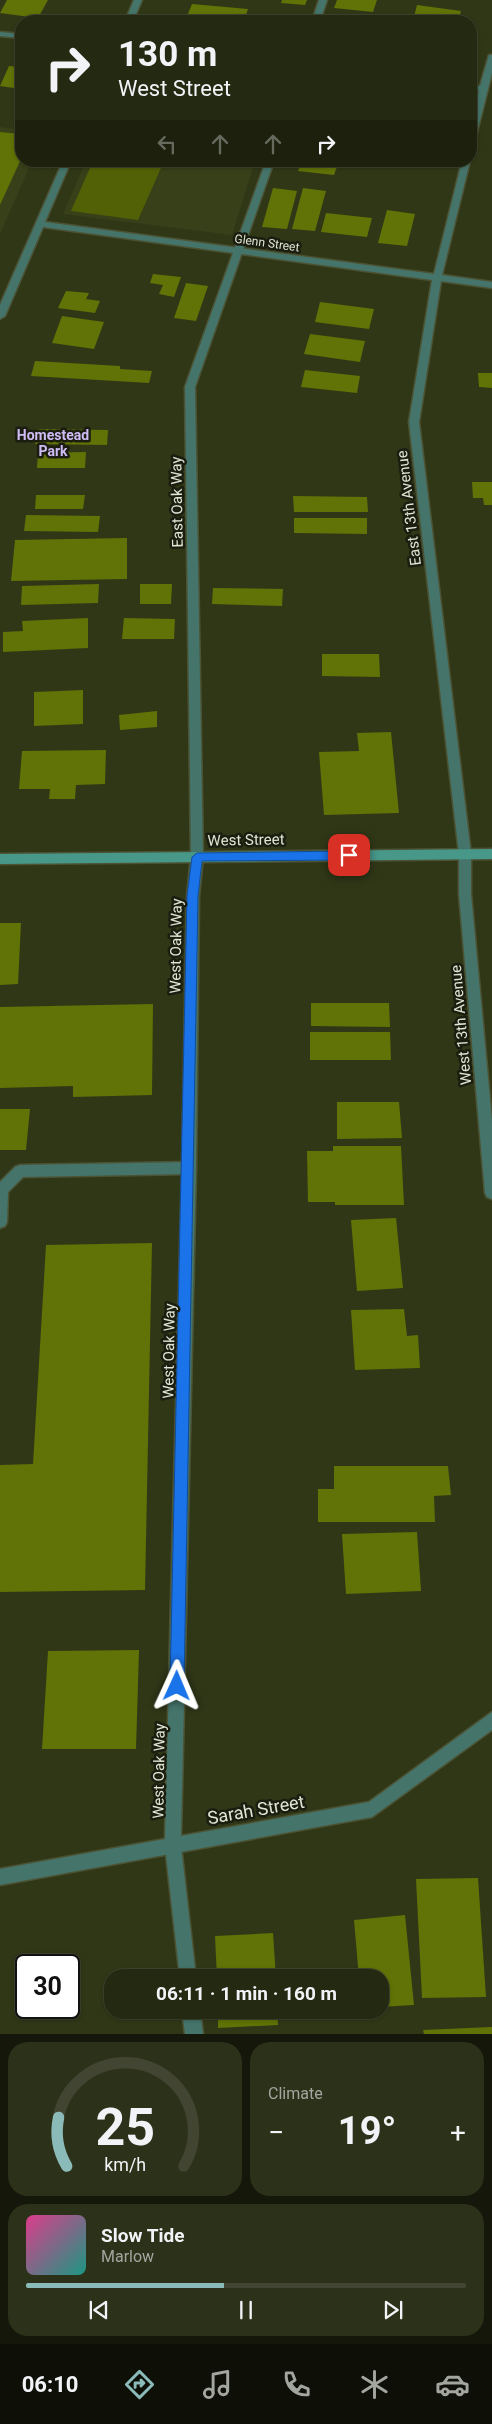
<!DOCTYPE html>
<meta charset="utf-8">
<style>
body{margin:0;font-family:Roboto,sans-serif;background:#2c311a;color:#f1f3f6;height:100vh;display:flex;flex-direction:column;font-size:19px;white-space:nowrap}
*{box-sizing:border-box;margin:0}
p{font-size:16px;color:#a3a69f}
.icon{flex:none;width:28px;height:28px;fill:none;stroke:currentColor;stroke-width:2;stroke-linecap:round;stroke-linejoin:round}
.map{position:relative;height:2034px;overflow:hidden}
.side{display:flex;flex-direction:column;gap:8px;padding:8px;background:#141709;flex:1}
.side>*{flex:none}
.banner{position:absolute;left:15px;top:15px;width:462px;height:152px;border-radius:20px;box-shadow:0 1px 4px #0004,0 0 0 1px #414531;background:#242911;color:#f1f3f6;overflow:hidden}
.speed{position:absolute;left:15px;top:1954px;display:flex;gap:10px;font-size:25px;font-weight:700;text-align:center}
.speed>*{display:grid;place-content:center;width:65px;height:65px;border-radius:50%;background:#242911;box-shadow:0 1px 4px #0004,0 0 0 1px #414531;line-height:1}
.speed .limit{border:2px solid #111;border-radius:8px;background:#fff;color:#111}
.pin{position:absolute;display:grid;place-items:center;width:42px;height:42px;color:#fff;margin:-21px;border-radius:10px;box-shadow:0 2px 8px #0006}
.me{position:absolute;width:55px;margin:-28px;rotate:1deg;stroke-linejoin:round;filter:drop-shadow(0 0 4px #0008)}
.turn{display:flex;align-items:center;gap:18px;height:105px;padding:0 20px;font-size:22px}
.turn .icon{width:65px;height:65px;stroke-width:2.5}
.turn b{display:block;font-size:35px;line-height:42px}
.lanes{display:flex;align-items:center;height:48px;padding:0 20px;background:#0003;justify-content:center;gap:25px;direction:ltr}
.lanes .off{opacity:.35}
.big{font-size:38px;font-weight:700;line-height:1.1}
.side .widget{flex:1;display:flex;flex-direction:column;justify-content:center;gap:8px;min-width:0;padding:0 18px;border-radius:20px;background:#2c311a}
.side .dial{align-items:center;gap:0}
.dial svg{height:130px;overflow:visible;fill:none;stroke:#414531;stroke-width:7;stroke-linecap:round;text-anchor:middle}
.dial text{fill:#f1f3f6;stroke:none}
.song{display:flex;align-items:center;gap:15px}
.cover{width:60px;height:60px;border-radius:8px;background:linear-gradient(135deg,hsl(330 70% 55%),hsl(170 70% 35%))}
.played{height:5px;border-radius:2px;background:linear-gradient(90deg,#8bbbb9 45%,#414531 45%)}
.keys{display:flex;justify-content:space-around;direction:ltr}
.heat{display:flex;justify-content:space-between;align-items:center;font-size:28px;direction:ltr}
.side .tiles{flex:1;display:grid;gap:8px;grid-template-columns:1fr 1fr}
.widget:last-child{grid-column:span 2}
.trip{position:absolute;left:104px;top:1969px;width:285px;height:50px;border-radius:20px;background:#242911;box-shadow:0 1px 4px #0004,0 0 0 1px #414531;font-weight:700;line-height:50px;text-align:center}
.dock{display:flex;height:80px;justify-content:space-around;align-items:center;background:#0e1007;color:#a3a69f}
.dock .icon{width:35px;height:35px}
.dock .selected{color:#8bbbb9}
.dock b{font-size:22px;color:#f1f3f6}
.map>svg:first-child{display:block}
.built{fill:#374018}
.green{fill:#526106}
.building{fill:#617206}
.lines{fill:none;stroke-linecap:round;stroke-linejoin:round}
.service-casing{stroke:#4c5335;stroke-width:3}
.minor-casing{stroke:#4c5335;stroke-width:3}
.secondary-casing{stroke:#4c5335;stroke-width:3}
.service{fill:#44746a;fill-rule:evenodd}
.minor{fill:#44746a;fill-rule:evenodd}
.secondary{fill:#479889;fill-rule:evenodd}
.route{fill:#1a73e8;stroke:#114b97}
.labels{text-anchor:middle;stroke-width:5;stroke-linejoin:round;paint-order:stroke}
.far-street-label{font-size:12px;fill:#e0e6d3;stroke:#1a1d0f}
.far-neighbourhood-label{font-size:14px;font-weight:bold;fill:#cfbcf4;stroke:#1a1d0f}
.street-label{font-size:15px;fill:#e0e6d3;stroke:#1a1d0f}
.near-street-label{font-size:18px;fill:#e0e6d3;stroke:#1a1d0f}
</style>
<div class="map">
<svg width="492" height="2034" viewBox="0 0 492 2034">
<rect width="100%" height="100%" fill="#303717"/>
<!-- built -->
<g class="built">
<polygon points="0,127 21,130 21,161 32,161 0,234"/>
<polygon points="86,161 255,161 232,235 63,214"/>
</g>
<!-- green -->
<polygon class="green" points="93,161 164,161 138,220 71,211"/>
<!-- building -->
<g class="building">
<polygon points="7,0 48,0 38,18 0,13"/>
<polygon points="282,0 307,0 305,5 281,3"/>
<polygon points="337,0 377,0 373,12 334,8"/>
<polygon points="192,4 248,9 244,21 220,19 219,21 185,21"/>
<polygon points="417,5 461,11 458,21 414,17"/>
<polygon points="9,66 21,67 21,89 0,86"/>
<polygon points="0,132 21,134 21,159 0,205"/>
<polygon points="302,161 339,161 334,175 298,171"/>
<polygon points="273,188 297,191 287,229 262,227"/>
<polygon points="303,188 326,191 315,231 292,229"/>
<polygon points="387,210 415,214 407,246 378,243"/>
<polygon points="326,213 372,218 367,237 321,232"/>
<polygon points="153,274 181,277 174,297 159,294 163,285 150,283"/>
<polygon points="186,283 208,286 196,321 174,318"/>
<polygon points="66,291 89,293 86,299 100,301 95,313 58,308"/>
<polygon points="320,302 374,309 369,329 315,322"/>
<polygon points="62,316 104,322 94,349 52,343"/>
<polygon points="310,334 365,341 360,362 304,354"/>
<polygon points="35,361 120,366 120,369 152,371 149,383 31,376"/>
<polygon points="305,370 360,376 357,393 301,387"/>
<polygon points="478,373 492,373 492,388 479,387"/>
<polygon points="37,429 108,430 107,445 35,444"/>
<polygon points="86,452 85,468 37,468 38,453"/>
<polygon points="472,482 492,482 492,505 484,505 483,498 473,498"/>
<polygon points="36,495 85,495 83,509 35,509"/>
<polygon points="293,496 367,497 368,512 294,512"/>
<polygon points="26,515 100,516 98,532 24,531"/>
<polygon points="294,518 367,518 367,534 294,533"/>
<polygon points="127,538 127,579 11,581 15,540"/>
<polygon points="99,584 98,603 21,605 22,586"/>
<polygon points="140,584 172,584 171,604 140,604"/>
<polygon points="213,588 283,589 282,606 212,604"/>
<polygon points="88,618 88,648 3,652 3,632 23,631 22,621"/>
<polygon points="124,618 175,619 174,639 122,639"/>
<polygon points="322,654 379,654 380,677 322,676"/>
<polygon points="83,690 83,724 34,726 34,692"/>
<polygon points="157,711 157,727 120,730 119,715"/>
<polygon points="391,732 399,813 324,815 319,752 359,751 357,733"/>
<polygon points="106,750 105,784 76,785 75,799 49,799 50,789 19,789 22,751"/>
<polygon points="0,923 21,923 18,984 0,985"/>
<polygon points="311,1003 389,1003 390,1027 311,1026"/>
<polygon points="153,1004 152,1095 73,1097 73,1086 0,1088 0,1007"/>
<polygon points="310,1032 390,1032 391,1060 310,1060"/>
<polygon points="337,1102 399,1102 402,1138 337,1139"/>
<polygon points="0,1109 30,1109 26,1150 0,1150"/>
<polygon points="333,1146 401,1146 404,1205 335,1205 335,1202 308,1202 307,1151 333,1151"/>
<polygon points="396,1218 403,1288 357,1291 351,1220"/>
<polygon points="152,1243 145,1590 0,1592 0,1465 33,1464 46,1245"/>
<polygon points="404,1309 407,1336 418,1335 420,1368 355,1370 351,1310"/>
<polygon points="334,1466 448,1466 451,1495 434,1496 435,1522 318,1522 318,1489 334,1489"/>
<polygon points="417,1532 421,1591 346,1594 342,1534"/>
<polygon points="139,1650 136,1749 42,1749 48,1651"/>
<polygon points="478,1878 486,1997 422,1998 416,1879"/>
<polygon points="405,1915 414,2005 380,2007 380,1978 359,1978 354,1920"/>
<polygon points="273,1933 276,1978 217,1978 215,1936"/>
<polygon points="218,2010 277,2010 278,2025 218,2028"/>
<polygon points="492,2027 492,2034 424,2034 423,2030"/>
</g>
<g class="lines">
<defs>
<g id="service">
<polygon points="319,0 327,0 320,21 312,21"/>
<polygon points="266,161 274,161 195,387 203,857 197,862 191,857 185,387"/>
<polygon points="189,1162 194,1164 196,1168 194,1172 189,1174 23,1177 8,1192 7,1222 5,1226 0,1228 0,1182 15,1167 20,1165"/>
<polygon points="173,1838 179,1840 181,1846 196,1978 180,1978 165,1846 167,1840"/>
<polygon points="182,2010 200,2010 203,2034 185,2034"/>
</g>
<g id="minor">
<polygon points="134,0 142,0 133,21 125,21"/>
<polygon points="0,32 21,34 21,38 0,36"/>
<polygon points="489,55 492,55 492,73 475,140 471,142 471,122 479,91 471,91 471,86 480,86"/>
<polygon points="63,161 71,161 45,222 434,274 462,161 470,161 442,275 492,282 492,288 441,281 419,422 471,854 471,894 492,1121 492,1199 487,1197 485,1193 459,894 459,854 409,422 432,280 43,227 5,316 0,319 0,305"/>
<polygon points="197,852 203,857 199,896 196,1168 181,1836 369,1802 492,1712 492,1730 372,1817 0,1885 0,1869 165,1839 182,1168 187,896 191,857"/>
</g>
<polygon id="secondary" points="492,849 492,859 0,864 0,854"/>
</defs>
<!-- service casing -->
<use href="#service" class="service-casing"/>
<!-- minor casing -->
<use href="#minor" class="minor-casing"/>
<!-- secondary casing -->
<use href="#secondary" class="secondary-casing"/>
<!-- service -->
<use href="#service" class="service"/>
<!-- minor -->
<use href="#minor" class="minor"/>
<!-- secondary -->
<use href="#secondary" class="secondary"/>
</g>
<!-- route -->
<polygon class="route" points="349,851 354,855 349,860 202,861 198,896 184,1686 182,1691 177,1693 172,1691 170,1686 187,896 192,857 197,853"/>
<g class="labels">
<!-- far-street labels -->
<g class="far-street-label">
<text transform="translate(267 243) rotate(8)" y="4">Glenn Street</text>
</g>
<!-- far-neighbourhood labels -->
<g class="far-neighbourhood-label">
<text x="53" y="440">Homestead<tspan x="53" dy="16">Park</tspan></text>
</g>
<!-- street labels -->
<g class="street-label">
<text transform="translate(177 502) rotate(-91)" y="5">East Oak Way</text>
<text transform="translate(409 508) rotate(-97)" y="5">East 13th Avenue</text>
<text transform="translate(246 840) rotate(-1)" y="5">West Street</text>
<text transform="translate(176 946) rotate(-89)" y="5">West Oak Way</text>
<text transform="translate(461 1025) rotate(-95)" y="5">West 13th Avenue</text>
<text transform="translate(169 1351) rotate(-89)" y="5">West Oak Way</text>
<text transform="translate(159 1771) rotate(-89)" y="5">West Oak Way</text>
</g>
<!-- near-street labels -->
<g class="near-street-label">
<text transform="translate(256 1810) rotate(-10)" y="6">Sarah Street</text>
</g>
</g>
</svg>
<div class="speed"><div class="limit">30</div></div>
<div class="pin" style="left:349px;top:855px;background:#d93025"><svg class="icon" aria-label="arrive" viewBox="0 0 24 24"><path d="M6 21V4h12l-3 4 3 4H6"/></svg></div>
<svg class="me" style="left:177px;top:1686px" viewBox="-20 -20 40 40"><path d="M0-17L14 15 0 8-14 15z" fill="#1a73e8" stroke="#fff" stroke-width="4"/></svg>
<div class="trip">06:11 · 1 min · 160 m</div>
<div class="banner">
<div class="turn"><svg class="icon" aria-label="right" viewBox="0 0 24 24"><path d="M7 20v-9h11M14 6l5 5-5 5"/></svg><div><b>130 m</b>West Street</div></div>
<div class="lanes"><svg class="icon off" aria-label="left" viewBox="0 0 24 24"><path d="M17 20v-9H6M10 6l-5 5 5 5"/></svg><svg class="icon off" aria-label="ahead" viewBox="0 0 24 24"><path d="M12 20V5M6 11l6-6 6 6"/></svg><svg class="icon off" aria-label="ahead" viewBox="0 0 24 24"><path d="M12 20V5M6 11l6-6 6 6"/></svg><svg class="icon" aria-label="right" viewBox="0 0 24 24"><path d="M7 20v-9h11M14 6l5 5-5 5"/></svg></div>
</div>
</div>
<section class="side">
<div class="tiles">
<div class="widget dial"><svg viewBox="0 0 100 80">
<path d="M14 69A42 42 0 1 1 86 69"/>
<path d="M14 69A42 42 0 0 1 9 39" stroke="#8bbbb9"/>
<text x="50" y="56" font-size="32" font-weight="700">25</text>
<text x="50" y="72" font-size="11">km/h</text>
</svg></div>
<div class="widget"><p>Climate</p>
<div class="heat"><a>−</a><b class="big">19°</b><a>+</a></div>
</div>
<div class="widget">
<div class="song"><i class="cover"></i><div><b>Slow Tide</b><p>Marlow</p></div></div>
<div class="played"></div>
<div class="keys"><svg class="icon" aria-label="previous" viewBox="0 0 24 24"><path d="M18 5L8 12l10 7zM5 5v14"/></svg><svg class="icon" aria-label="pause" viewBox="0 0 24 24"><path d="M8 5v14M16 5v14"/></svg><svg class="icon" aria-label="next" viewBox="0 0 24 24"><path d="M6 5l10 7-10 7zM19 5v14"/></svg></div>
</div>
</div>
</section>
<nav class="dock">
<b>06:10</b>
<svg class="icon selected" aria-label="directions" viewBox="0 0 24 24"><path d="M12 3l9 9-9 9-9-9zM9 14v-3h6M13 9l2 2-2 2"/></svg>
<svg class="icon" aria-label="music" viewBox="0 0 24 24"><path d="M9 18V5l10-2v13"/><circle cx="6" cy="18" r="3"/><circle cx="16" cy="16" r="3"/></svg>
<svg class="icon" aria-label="phone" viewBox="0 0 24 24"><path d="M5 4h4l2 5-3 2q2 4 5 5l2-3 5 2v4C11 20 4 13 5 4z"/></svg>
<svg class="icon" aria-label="climate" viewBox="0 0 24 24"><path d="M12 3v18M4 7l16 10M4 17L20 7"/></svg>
<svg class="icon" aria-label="car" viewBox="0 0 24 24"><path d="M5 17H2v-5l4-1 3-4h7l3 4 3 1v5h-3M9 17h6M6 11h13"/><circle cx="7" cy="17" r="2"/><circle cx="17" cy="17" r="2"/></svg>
</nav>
